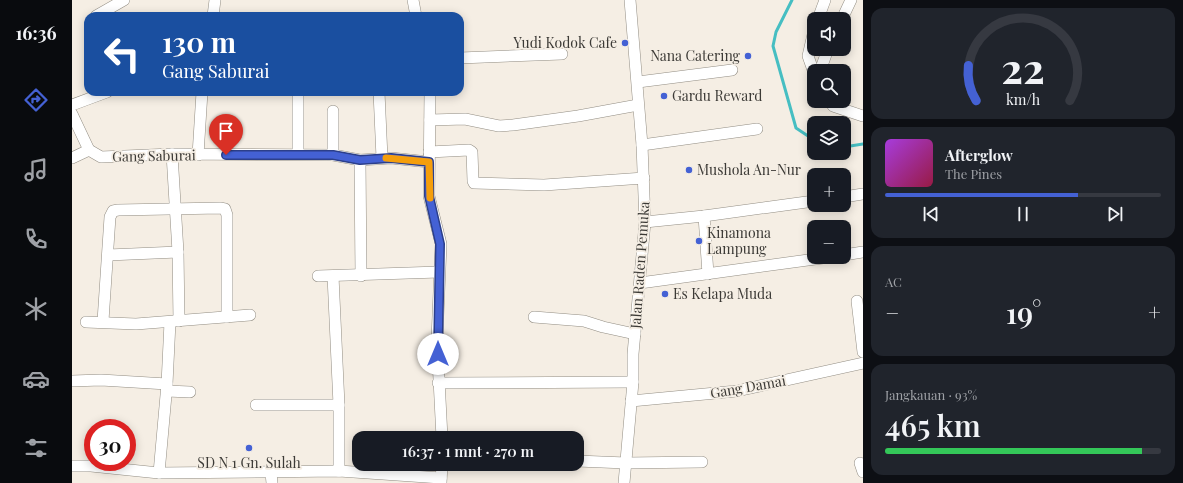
<!DOCTYPE html>
<html lang="id">
<meta charset="utf-8">
<style>
body{margin:0;font-family:"Playfair Display",serif;background:#20242c;color:#f1f3f6;height:100vh;display:flex;flex-direction:column;font-size:15px;white-space:nowrap}
*{box-sizing:border-box;margin:0}
p{font-size:13px;color:#9ea1a6}
.icon{flex:none;width:22px;height:22px;fill:none;stroke:currentColor;stroke-width:2;stroke-linecap:round;stroke-linejoin:round}
.map{position:relative;flex:1;overflow:hidden}
.panel{display:flex;flex-direction:column;gap:8px;padding:8px;background:#0d0f14;width:320px}
.panel>*{flex:none}
.hud{position:absolute;left:12px;top:12px;width:380px;height:84px;border-radius:12px;box-shadow:0 2px 10px #0003;background:#1a4fa0;color:#fff;overflow:hidden}
.controls{position:absolute;left:735px;top:12px;display:grid;gap:8px}
.controls a{display:grid;place-items:center;width:44px;height:44px;border-radius:8px;background:#171b24;box-shadow:0 2px 10px #0003;font-size:20px}
.speed{position:absolute;left:12px;top:419px;display:flex;gap:8px;font-size:20px;font-weight:700;text-align:center}
.speed>*{display:grid;place-content:center;width:52px;height:52px;border-radius:50%;background:#171b24;box-shadow:0 2px 10px #0003;line-height:1}
.speed .limit{border:6px solid #d22;background:#fff;color:#111}
.pin{position:absolute;display:grid;place-items:center;width:34px;height:34px;color:#fff;margin:-41px -17px;border-radius:50% 50% 50% 0;rotate:-45deg;box-shadow:0 0 4px #0007}
.pin .icon{rotate:45deg}
.me{position:absolute;width:44px;margin:-22px;rotate:0deg;stroke-linejoin:round;filter:drop-shadow(0 0 3px #0008)}
.turn{display:flex;align-items:center;gap:14px;height:84px;padding:0 12px;font-size:18px}
.turn .icon{width:52px;height:52px;stroke-width:2.5}
.turn b{display:block;font-size:28px;line-height:34px}
.big{font-size:30px;font-weight:600;line-height:1.1}
.panel .widget{flex:1;display:flex;flex-direction:column;justify-content:center;gap:6px;min-width:0;padding:0 14px;border-radius:12px;background:#20242c}
.panel .dial{align-items:center;gap:0}
.dial svg{height:104px;overflow:visible;fill:none;stroke:#363941;stroke-width:7;stroke-linecap:round;text-anchor:middle}
.dial text{fill:#f1f3f6;stroke:none}
.song{display:flex;align-items:center;gap:12px}
.cover{width:48px;height:48px;border-radius:6px;background:linear-gradient(135deg,hsl(280 70% 55%),hsl(340 70% 35%))}
.played{height:4px;border-radius:2px;background:linear-gradient(90deg,#4461d4 70%,#363941 70%)}
.keys{display:flex;justify-content:space-around;direction:ltr}
.heat{display:flex;justify-content:space-between;align-items:center;font-size:22px;direction:ltr}
.charge{height:6px;border-radius:3px;background:linear-gradient(90deg,#34c759 93%,#363941 0)}
.trip{position:absolute;left:280px;top:431px;width:232px;height:40px;border-radius:12px;background:#171b24;box-shadow:0 2px 10px #0003;font-weight:600;line-height:40px;text-align:center}
main{display:flex;flex:1;min-height:0}
.dock{display:flex;flex-direction:column;width:72px;justify-content:space-around;align-items:center;background:#090b0e;color:#9ea1a6}
.dock .icon{width:28px;height:28px}
.dock .active{color:#4461d4}
.dock b{font-size:18px;color:#f1f3f6}
.map>svg:first-child{display:block}
.lines{fill:none;stroke-linecap:round;stroke-linejoin:round}
.stream{stroke:#46bec2;stroke-width:3}
.minor-casing{stroke:#928d83;stroke-width:12}
.minor{stroke:#fff;stroke-width:11}
.route-casing{stroke:#2c3f8a;stroke-width:10}
.route{stroke:#4461d4;stroke-width:7}
.slow{stroke:#f59e0b;stroke-width:7}
.poi-dot{fill:#4461d4;stroke:#f5eee4;stroke-width:1.5}
.labels{text-anchor:middle;stroke-width:3.5;stroke-linejoin:round;paint-order:stroke}
.poi-label{font-size:14px;fill:#3c3a36;stroke:#f5eee4;text-anchor:start}
.street-label{font-size:14px;fill:#3c3a36;stroke:#f5eee4}
</style>
<main>
<nav class="dock">
<b>16:36</b>
<svg class="icon active" aria-label="directions" viewBox="0 0 24 24"><path d="M12 3l9 9-9 9-9-9zM9 14v-3h6M13 9l2 2-2 2"/></svg>
<svg class="icon" aria-label="music" viewBox="0 0 24 24"><path d="M9 18V5l10-2v13"/><circle cx="6" cy="18" r="3"/><circle cx="16" cy="16" r="3"/></svg>
<svg class="icon" aria-label="phone" viewBox="0 0 24 24"><path d="M5 4h4l2 5-3 2q2 4 5 5l2-3 5 2v4C11 20 4 13 5 4z"/></svg>
<svg class="icon" aria-label="climate" viewBox="0 0 24 24"><path d="M12 3v18M4 7l16 10M4 17L20 7"/></svg>
<svg class="icon" aria-label="car" viewBox="0 0 24 24"><path d="M5 17H2v-5l4-1 3-4h7l3 4 3 1v5h-3M9 17h6M6 11h13"/><circle cx="7" cy="17" r="2"/><circle cx="17" cy="17" r="2"/></svg>
<svg class="icon" aria-label="filters" viewBox="0 0 24 24"><path d="M4 7h16M4 17h16"/><circle cx="9" cy="7" r="2"/><circle cx="15" cy="17" r="2"/></svg>
</nav>
<div class="map">
<svg width="791" height="483" viewBox="0 0 791 483">
<rect width="100%" height="100%" fill="#f5eee4"/>
<g class="lines">
<!-- stream -->
<g class="stream">
<polyline points="720,0 704,32 701,46 724,128 742,140"/>
<polyline points="772,147 791,144"/>
</g>
<defs>
<g id="minor">
<polyline points="341,0 344,16"/>
<polyline points="24,16 52,0"/>
<polyline points="141,16 143,0"/>
<polyline points="746,19 753,0"/>
<polyline points="770,19 779,0"/>
<polyline points="742,30 736,56 742,73"/>
<polyline points="388,58 490,54"/>
<polyline points="748,71 756,49"/>
<polyline points="566,82 660,70"/>
<polyline points="226,92 226,154"/>
<polyline points="307,92 310,158"/>
<polyline points="358,92 357,196 369,244 365,340 370,438"/>
<polyline points="758,101 761,106 791,116"/>
<polyline points="0,105 35,92"/>
<polyline points="0,114 17,150 29,157 100,154 261,155 288,160 319,158 357,162"/>
<polyline points="358,120 393,119 427,126 441,125 506,116 566,105"/>
<polyline points="570,145 685,129"/>
<polyline points="357,152 397,150 400,152 401,181 402,183 472,185 572,178"/>
<polyline points="100,154 106,252 107,321"/>
<polyline points="126,155 130,92"/>
<polyline points="261,155 261,111"/>
<polyline points="0,158 17,150"/>
<polyline points="288,160 289,276"/>
<polyline points="772,197 791,194"/>
<polyline points="632,216 636,274"/>
<polyline points="573,222 632,216 742,201"/>
<polyline points="36,255 106,252"/>
<polyline points="772,255 791,252"/>
<polyline points="246,276 367,272"/>
<polyline points="261,276 267,405 267,471"/>
<polyline points="568,283 758,257"/>
<polyline points="785,301 791,352"/>
<polyline points="462,317 512,321 531,327 563,334"/>
<polyline points="31,321 38,217 41,211 46,210 148,208 153,209 155,215 155,317"/>
<polyline points="14,322 64,324 178,315"/>
<polyline points="0,381 29,380 95,384"/>
<polyline points="366,383 561,382"/>
<polyline points="95,391 118,392"/>
<polyline points="559,401 665,391 791,363"/>
<polyline points="184,405 267,405"/>
<polyline points="505,461 554,463 630,462"/>
<polyline points="788,463 791,472"/>
<polyline points="0,466 19,466 87,473 267,471 369,478"/>
<polyline points="87,473 95,384 98,322"/>
<polyline points="199,473 200,483"/>
<polyline points="369,483 370,464"/>
<polyline points="552,483 561,382 561,354 573,222 570,145 558,0"/>
</g>
</defs>
<!-- minor casing -->
<use href="#minor" class="minor-casing"/>
<!-- minor -->
<use href="#minor" class="minor"/>
</g>
<g class="lines">
<defs>
<polyline id="route" points="154,155 261,155 288,160 319,158 357,162 357,196 368,244 366,354"/>
</defs>
<!-- route casing -->
<use href="#route" class="route-casing"/>
<!-- route -->
<use href="#route" class="route"/>
<!-- slow -->
<polyline class="slow" points="314,158 357,162 358,198"/>
</g>
<!-- markers -->
<g class="poi-dot">
<circle cx="553" cy="43" r="4"/>
<circle cx="676" cy="56" r="4"/>
<circle cx="592" cy="96" r="4"/>
<circle cx="617" cy="170" r="4"/>
<circle cx="627" cy="241" r="4"/>
<circle cx="593" cy="294" r="4"/>
<circle cx="177" cy="448" r="4"/>
</g>
<g class="labels">
<!-- poi labels -->
<g class="poi-label">
<text x="545" y="48" text-anchor="end">Yudi Kodok Cafe</text>
<text x="668" y="61" text-anchor="end">Nana Catering</text>
<text x="600" y="101">Gardu Reward</text>
<text x="625" y="175">Mushola An-Nur</text>
<text x="635" y="238">Kinamona<tspan x="635" dy="16">Lampung</tspan></text>
<text x="601" y="299">Es Kelapa Muda</text>
<text x="177" y="468" text-anchor="middle">SD N 1 Gn. Sulah</text>
</g>
<!-- street labels -->
<g class="street-label">
<text transform="translate(82 156) rotate(-1)" y="5">Gang Saburai</text>
<text transform="translate(568 265) rotate(-86)" y="5">Jalan Raden Pemuka</text>
<text transform="translate(676 387) rotate(-10)" y="5">Gang Damai</text>
</g>
</g>
</svg>
<div class="controls">
<a><svg class="icon" aria-label="sound" viewBox="0 0 24 24"><path d="M4 9h4l5-4v14l-5-4H4zM17 9q2 3 0 6"/></svg></a>
<a><svg class="icon" aria-label="search" viewBox="0 0 24 24"><circle cx="10" cy="10" r="6"/><path d="M15 15l6 6"/></svg></a>
<a><svg class="icon" aria-label="layers" viewBox="0 0 24 24"><path d="M12 4l9 5-9 5-9-5zM3 14l9 5 9-5"/></svg></a>
<a>+</a>
<a>−</a>
</div>
<div class="speed"><div class="limit">30</div></div>
<div class="pin" style="left:154px;top:155px;background:#d93025"><svg class="icon" aria-label="arrive" viewBox="0 0 24 24"><path d="M6 21V4h12l-3 4 3 4H6"/></svg></div>
<svg class="me" style="left:366px;top:354px" viewBox="-20 -20 40 40"><circle r="19" fill="#fff"/><path d="M0-13L10 11 0 6-10 11z" fill="#4461d4"/></svg>
<div class="trip">16:37 · 1 mnt · 270 m</div>
<div class="hud">
<div class="turn"><svg class="icon" aria-label="left" viewBox="0 0 24 24"><path d="M17 20v-9H6M10 6l-5 5 5 5"/></svg><div><b>130 m</b>Gang Saburai</div></div>
</div>
</div>
<section class="panel">
<div class="widget dial"><svg viewBox="0 0 100 80">
<path d="M14 69A42 42 0 1 1 86 69"/>
<path d="M14 69A42 42 0 0 1 8 42" stroke="#4461d4"/>
<text x="50" y="56" font-size="32" font-weight="700">22</text>
<text x="50" y="72" font-size="11">km/h</text>
</svg></div>
<div class="widget">
<div class="song"><i class="cover"></i><div><b>Afterglow</b><p>The Pines</p></div></div>
<div class="played"></div>
<div class="keys"><svg class="icon" aria-label="previous" viewBox="0 0 24 24"><path d="M18 5L8 12l10 7zM5 5v14"/></svg><svg class="icon" aria-label="pause" viewBox="0 0 24 24"><path d="M8 5v14M16 5v14"/></svg><svg class="icon" aria-label="next" viewBox="0 0 24 24"><path d="M6 5l10 7-10 7zM19 5v14"/></svg></div>
</div>
<div class="widget"><p>AC</p>
<div class="heat"><a>−</a><b class="big">19°</b><a>+</a></div>
</div>
<div class="widget"><p>Jangkauan · 93%</p><b class="big">465 km</b><div class="charge"></div></div>
</section>
</main>
